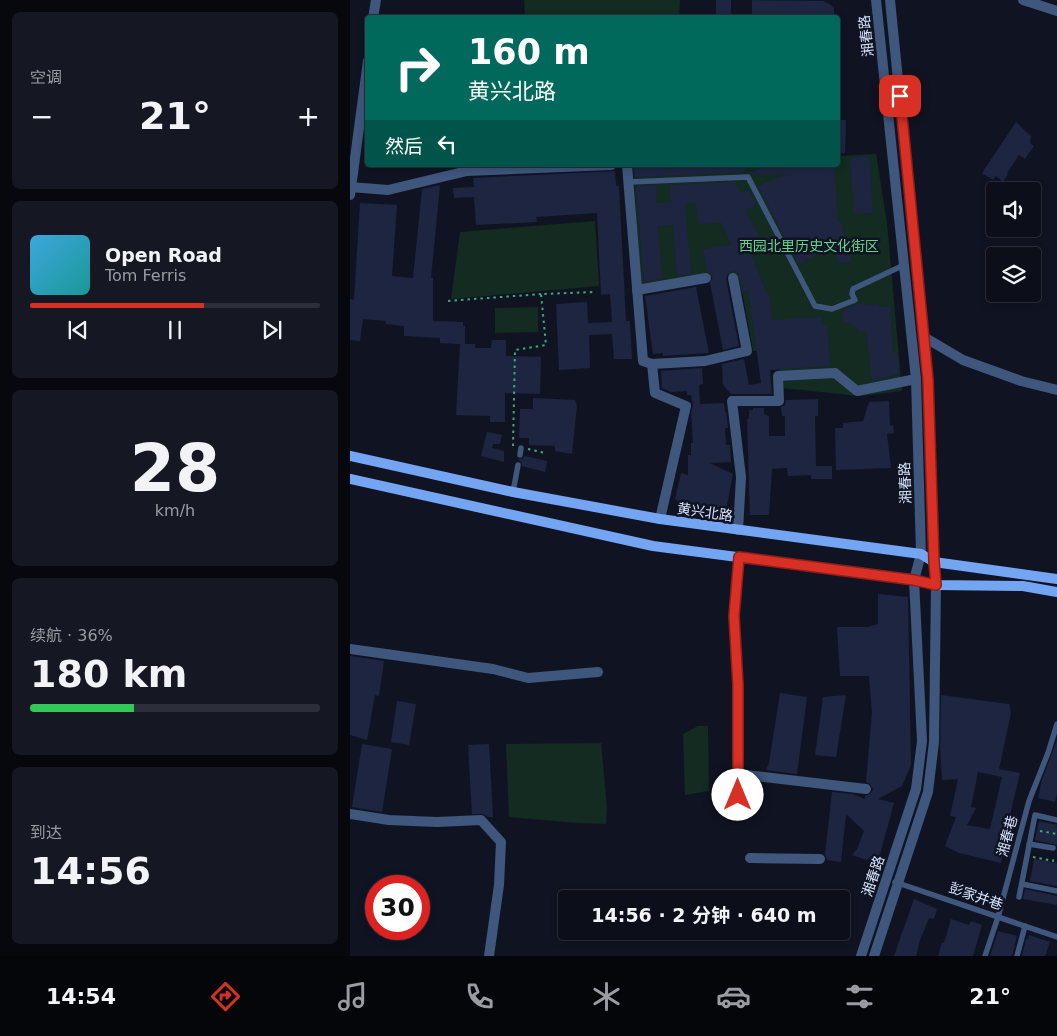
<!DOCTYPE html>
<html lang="zh">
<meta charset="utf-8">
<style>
body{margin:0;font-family:"DejaVu Sans","Noto Sans SC",sans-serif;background:#151823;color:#f1f3f6;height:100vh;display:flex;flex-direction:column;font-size:19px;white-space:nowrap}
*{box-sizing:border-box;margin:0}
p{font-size:16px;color:#9a9ca2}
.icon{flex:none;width:28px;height:28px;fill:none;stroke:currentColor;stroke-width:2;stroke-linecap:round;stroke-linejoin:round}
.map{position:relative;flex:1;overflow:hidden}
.sheet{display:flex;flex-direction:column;gap:12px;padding:12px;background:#07080e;width:350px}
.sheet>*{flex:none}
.hud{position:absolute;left:15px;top:15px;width:475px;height:152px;border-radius:5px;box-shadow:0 2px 8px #0003,0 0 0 1px #2c2f39;background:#00695c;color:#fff;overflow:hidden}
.controls{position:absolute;left:636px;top:182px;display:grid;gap:10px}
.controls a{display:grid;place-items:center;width:55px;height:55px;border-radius:5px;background:#0c0f1a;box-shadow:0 2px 8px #0003,0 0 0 1px #2c2f39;font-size:25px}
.speed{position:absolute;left:15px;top:875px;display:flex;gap:10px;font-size:25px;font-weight:700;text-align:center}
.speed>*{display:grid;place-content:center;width:65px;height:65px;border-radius:50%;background:#0c0f1a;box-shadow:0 2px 8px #0003,0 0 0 1px #2c2f39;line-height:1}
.speed .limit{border:8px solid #d22;background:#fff;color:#111}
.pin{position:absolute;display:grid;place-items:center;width:42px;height:42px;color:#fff;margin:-21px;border-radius:10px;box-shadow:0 2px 8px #0006}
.me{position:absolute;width:55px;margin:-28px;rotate:0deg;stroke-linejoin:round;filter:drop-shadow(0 0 4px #0008)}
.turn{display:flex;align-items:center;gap:18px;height:105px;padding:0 20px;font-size:22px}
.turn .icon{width:65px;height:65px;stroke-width:2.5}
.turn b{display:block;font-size:35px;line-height:42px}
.then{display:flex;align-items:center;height:48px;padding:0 20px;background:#0003;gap:10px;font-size:19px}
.big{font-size:38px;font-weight:700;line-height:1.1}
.sheet .card{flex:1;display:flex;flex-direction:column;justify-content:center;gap:8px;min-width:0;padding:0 18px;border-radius:8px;background:#151823}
.sheet .dial{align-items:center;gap:0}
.dial b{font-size:65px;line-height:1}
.song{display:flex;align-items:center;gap:15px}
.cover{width:60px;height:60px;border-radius:8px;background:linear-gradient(135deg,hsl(200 70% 55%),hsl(180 70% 35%))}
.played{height:5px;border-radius:2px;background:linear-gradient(90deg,#d93025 60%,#2c2f39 60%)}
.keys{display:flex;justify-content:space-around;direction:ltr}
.heat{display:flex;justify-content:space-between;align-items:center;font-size:28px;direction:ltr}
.charge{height:8px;border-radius:4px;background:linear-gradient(90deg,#34c759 36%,#2c2f39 0)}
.trip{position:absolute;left:208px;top:890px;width:292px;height:50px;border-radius:5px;background:#0c0f1a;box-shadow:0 2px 8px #0003,0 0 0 1px #2c2f39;font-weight:700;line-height:50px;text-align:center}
.tabs{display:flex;height:80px;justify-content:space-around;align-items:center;background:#05060a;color:#9a9ca2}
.tabs .icon{width:35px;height:35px}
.tabs .selected{color:#d93025}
.tabs b{font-size:22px;color:#f1f3f6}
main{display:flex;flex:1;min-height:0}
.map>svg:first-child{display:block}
.green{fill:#132b21}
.building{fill:#1d2541;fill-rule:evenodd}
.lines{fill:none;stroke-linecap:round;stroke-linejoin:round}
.path{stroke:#39ab75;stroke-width:2;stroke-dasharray:2.5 4;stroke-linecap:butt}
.service{stroke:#3f567d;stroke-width:5.5}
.minor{stroke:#3f567d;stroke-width:10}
.tertiary{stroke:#3f567d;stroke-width:10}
.secondary{stroke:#73a5f3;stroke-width:10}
.route-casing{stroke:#8d1f18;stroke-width:12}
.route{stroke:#d93025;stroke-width:9}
.labels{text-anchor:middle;stroke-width:5;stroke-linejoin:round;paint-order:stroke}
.street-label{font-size:14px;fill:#d4e0fb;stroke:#101422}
.park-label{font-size:14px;fill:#66d58c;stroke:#101422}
</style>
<main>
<section class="sheet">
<div class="card"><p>空调</p>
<div class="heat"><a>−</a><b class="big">21°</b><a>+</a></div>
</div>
<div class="card">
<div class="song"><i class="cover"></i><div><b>Open Road</b><p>Tom Ferris</p></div></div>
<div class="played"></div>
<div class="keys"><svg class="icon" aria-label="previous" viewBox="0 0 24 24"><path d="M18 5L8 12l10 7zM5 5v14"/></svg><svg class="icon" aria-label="pause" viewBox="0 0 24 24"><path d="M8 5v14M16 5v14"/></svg><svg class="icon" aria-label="next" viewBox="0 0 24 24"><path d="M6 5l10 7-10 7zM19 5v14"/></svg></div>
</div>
<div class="card dial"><b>28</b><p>km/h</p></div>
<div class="card"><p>续航 · 36%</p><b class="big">180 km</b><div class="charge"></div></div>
<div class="card"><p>到达</p><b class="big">14:56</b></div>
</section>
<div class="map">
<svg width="707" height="956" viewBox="0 0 707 956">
<rect width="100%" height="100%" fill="#101422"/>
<!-- green -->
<g class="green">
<polygon points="174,0 330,0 329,18 175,17"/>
<polygon points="526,154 537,223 552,391 510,396 432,388 428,351 403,351 393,296 384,274 291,288 283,165 488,165 488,156"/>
<polygon points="245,221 249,286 101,299 110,232"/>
<polygon points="188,307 188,332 145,333 145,308"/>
<polygon points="348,726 358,726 359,791 335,795 333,734"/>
<polygon points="251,743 257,807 256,824 227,823 159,817 156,744"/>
</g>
<!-- building -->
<g class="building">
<rect x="366" y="0" width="15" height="18"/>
<polygon points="402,0 473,1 481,5 484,9 484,18 466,18 466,16 402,18"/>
<polygon points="488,120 496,120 495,153 488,153"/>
<polygon points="666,122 681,136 680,143 684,146 675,159 669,155 657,173 658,174 653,182 646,176 643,180 632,173"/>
<polygon points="519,157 523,213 504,214 500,158"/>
<polygon points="298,165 395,165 395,172 285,177 284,166"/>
<polygon points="420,165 482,165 482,168 485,168 488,222 491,222 501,261 489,264 481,236 465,244 469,252 449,265 408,186 437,174 402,175 399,173"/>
<polygon points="265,171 266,186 269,186 276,321 280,321 282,359 264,359 262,334 239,335 240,368 209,370 206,304 237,302 238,323 262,322 260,294 251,295 247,213 186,217 187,222 126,225 124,197 104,198 103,188 124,187 123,178"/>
<polygon points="385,182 391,193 399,190 407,205 396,210 409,236 396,241 417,294 419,293 422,320 472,317 473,326 477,326 480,366 420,370 422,394 381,394 373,385 372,364 394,359 399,385 411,383 398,290 393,292 390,276 385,271 378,273 376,279 389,346 373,350 360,283 363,276 357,271 353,249 381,245 372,223 349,224 345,203 335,204 341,274 327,276 323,225 308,226 312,279 294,282 286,186 306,186 306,203 321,203 320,185"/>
<polygon points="90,185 81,278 83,278 83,321 113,322 113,326 115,326 115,344 125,344 125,348 141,348 142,340 156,340 156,356 191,357 190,394 155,393 155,422 140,422 140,416 106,415 110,344 90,343 90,338 54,336 54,326 36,324 36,321 13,319 10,341 0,340 0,299 4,300 10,203 47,205 42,276 63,278 72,189"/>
<polygon points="346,287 359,353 313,356 313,353 303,354 295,296"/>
<polygon points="515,303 515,305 529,304 529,307 540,306 543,353 547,353 549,374 522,381 516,331 510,332 502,324 493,322 493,310 508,304"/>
<polygon points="352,368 353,384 349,385 350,404 374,403 375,412 376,412 378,428 375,428 376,445 380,445 381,462 360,463 383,474 376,510 325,500 331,473 338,475 338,455 341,455 341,443 343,443 341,413 343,405 341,395 337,395 337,391 321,392 312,388 311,371"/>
<polygon points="183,398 225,400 227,406 222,454 205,451 205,446 179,445 179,438 169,438 170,409 183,409"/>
<polygon points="468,399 468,416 465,416 466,466 482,466 482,479 461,479 461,475 438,476 437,468 422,469 419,515 400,515 397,419 399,419 399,410 403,410 403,408 414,408 414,414 419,416 419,436 435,436 435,416 432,416 431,407 435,405 436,400"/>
<polygon points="539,401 540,426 543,425 544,433 537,434 541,468 486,470 485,428 493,428 493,423 513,421 519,402"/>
<polygon points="137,432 152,435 150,444 143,444 142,448 154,451 154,462 131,456"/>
<polygon points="175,456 197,461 195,472 172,466 172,463 168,459 172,459"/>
<polygon points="528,594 558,597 561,765 552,786 528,799 544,803 529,858 519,858 517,860 502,855 507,849 514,831 496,814 491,862 477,860 475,854 482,792 503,794 515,799 515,796 521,793 523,789 520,784 516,782 522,713 519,676 490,676 487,627 518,627 528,624"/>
<polygon points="0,656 34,661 29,696 25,695 17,740 0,735"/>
<polygon points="430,693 457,697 447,774 416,770 419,763"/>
<polygon points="496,695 486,757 465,755 473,697"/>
<path d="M591,695L659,704L661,713L649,769L670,773L656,832H657L651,863L609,853L595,846L606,817L600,816L608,779L592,780L590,748ZM628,772L652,777L640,829L617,825L626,808L621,807Z"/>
<polygon points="47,701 66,704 59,745 41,742"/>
<polygon points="707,740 707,793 705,802 688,798 692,780"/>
<polygon points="12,744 42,749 32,812 2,807"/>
<polygon points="139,744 143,817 138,817 133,814 122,814 118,745"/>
<polygon points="689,821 707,825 707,845 685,840"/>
<polygon points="684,859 707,863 707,886 680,881"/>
<polygon points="675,889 707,896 707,905 673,899"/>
<polygon points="564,899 587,909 584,919 579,918 570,940 566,956 544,956"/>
<polygon points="601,919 619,925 621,921 632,925 623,956 588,956 592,942 594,943"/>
<polygon points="648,931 667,936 662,956 640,956"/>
<polygon points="679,935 700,942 695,956 672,956 676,939 678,939"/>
</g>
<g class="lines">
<!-- path -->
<g class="path">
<polyline points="98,301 191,294"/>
<polyline points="163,446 165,350 196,345 191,294 245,292"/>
<polyline points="178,449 195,453"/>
<polyline points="690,831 707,834"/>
<polyline points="683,857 703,861 704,856"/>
</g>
<!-- service -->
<g class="service">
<polyline points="279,182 398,177 465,306 482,309 505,300 502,294 503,289 554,265"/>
<polyline points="170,455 171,448"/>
<polyline points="163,492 168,465"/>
<polyline points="679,844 703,848"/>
<polyline points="545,882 707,937"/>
<polyline points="672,884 707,891"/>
<polyline points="669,897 685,815 707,820"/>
<polyline points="635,956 648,917 679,801 698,753 707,724"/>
<polyline points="667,956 675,926"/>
</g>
<!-- minor -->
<g class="minor">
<polyline points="23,18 26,0"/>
<polyline points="277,165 293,361 302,364 305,393 336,406 310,519"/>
<polyline points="0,187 38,190 117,171 261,165"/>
<polyline points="0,195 18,61"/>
<polyline points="287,290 356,278"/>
<polyline points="574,337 613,360 671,381 707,390"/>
<polyline points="302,364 355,361 397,351 383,278"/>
<polyline points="388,530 391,477 382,401 429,401 428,376 485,373 507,391 566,379"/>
<polyline points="0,649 143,669 178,678 248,672"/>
<polyline points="388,774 516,789"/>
<polyline points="388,795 388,685 384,616 389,557"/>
<polyline points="0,814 39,820 87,822 131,820 151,842 149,885 139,956"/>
<polyline points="400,858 470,859"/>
</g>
<!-- tertiary -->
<g class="tertiary">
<polyline points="673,0 707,11"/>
<polyline points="511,956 566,789 572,741 564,580 571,554 566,379 526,0"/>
<polyline points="524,956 578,792 584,742 586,585 584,562 578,380 540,0"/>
</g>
<!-- secondary -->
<g class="secondary">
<polyline points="0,456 163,492 310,519 571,554 584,562 707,579"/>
<polyline points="0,479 303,546 564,580 586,585 673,586 707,592"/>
</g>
</g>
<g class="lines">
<defs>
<polyline id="route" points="388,795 388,685 384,616 389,557 564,580 586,585 584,562 578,380 550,96"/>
</defs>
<!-- route casing -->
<use href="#route" class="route-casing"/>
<!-- route -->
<use href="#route" class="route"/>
</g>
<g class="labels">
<!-- street labels -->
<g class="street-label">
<text transform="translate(516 36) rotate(-96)" y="5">湘春路</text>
<text transform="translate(555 483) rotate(-92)" y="5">湘春路</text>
<text transform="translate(355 512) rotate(8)" y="5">黄兴北路</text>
<text transform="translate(657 836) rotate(-75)" y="5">湘春巷</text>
<text transform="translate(523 876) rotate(-72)" y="5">湘春路</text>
<text transform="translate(626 896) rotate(19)" y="5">彭家并巷</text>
</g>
<!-- park labels -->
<g class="park-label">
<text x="459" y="251">西园北里历史文化街区</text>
</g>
</g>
</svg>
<div class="controls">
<a><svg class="icon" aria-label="sound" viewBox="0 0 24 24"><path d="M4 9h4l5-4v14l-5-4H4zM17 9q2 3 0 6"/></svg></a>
<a><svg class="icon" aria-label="layers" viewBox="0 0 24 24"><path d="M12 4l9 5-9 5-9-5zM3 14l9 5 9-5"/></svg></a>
</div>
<div class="speed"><div class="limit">30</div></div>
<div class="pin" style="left:550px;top:96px;background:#d93025"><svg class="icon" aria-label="arrive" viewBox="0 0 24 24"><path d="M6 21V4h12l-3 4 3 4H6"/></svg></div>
<svg class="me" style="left:388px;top:795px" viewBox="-20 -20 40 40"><circle r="19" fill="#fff"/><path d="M0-13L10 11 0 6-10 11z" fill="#d93025"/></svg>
<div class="trip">14:56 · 2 分钟 · 640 m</div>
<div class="hud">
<div class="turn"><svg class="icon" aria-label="right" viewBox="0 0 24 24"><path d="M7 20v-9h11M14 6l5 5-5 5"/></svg><div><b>160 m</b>黄兴北路</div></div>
<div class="then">然后<svg class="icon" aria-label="left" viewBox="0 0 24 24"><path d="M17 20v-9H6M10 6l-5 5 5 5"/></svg></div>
</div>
</div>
</main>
<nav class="tabs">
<b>14:54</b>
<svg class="icon selected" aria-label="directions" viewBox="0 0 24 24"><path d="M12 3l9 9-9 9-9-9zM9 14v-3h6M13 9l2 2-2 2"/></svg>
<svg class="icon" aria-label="music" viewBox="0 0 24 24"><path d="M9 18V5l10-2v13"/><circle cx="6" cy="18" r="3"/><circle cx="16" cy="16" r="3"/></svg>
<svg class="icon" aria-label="phone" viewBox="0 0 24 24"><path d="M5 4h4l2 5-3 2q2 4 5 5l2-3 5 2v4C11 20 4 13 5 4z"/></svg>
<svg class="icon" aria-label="climate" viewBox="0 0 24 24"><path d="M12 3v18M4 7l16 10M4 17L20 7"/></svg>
<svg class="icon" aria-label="car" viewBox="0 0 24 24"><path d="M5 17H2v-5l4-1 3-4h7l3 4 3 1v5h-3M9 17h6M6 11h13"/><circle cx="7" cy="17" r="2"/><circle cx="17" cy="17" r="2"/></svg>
<svg class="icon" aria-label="filters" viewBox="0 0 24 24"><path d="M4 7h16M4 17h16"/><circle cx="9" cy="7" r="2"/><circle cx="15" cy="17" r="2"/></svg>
<b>21°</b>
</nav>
